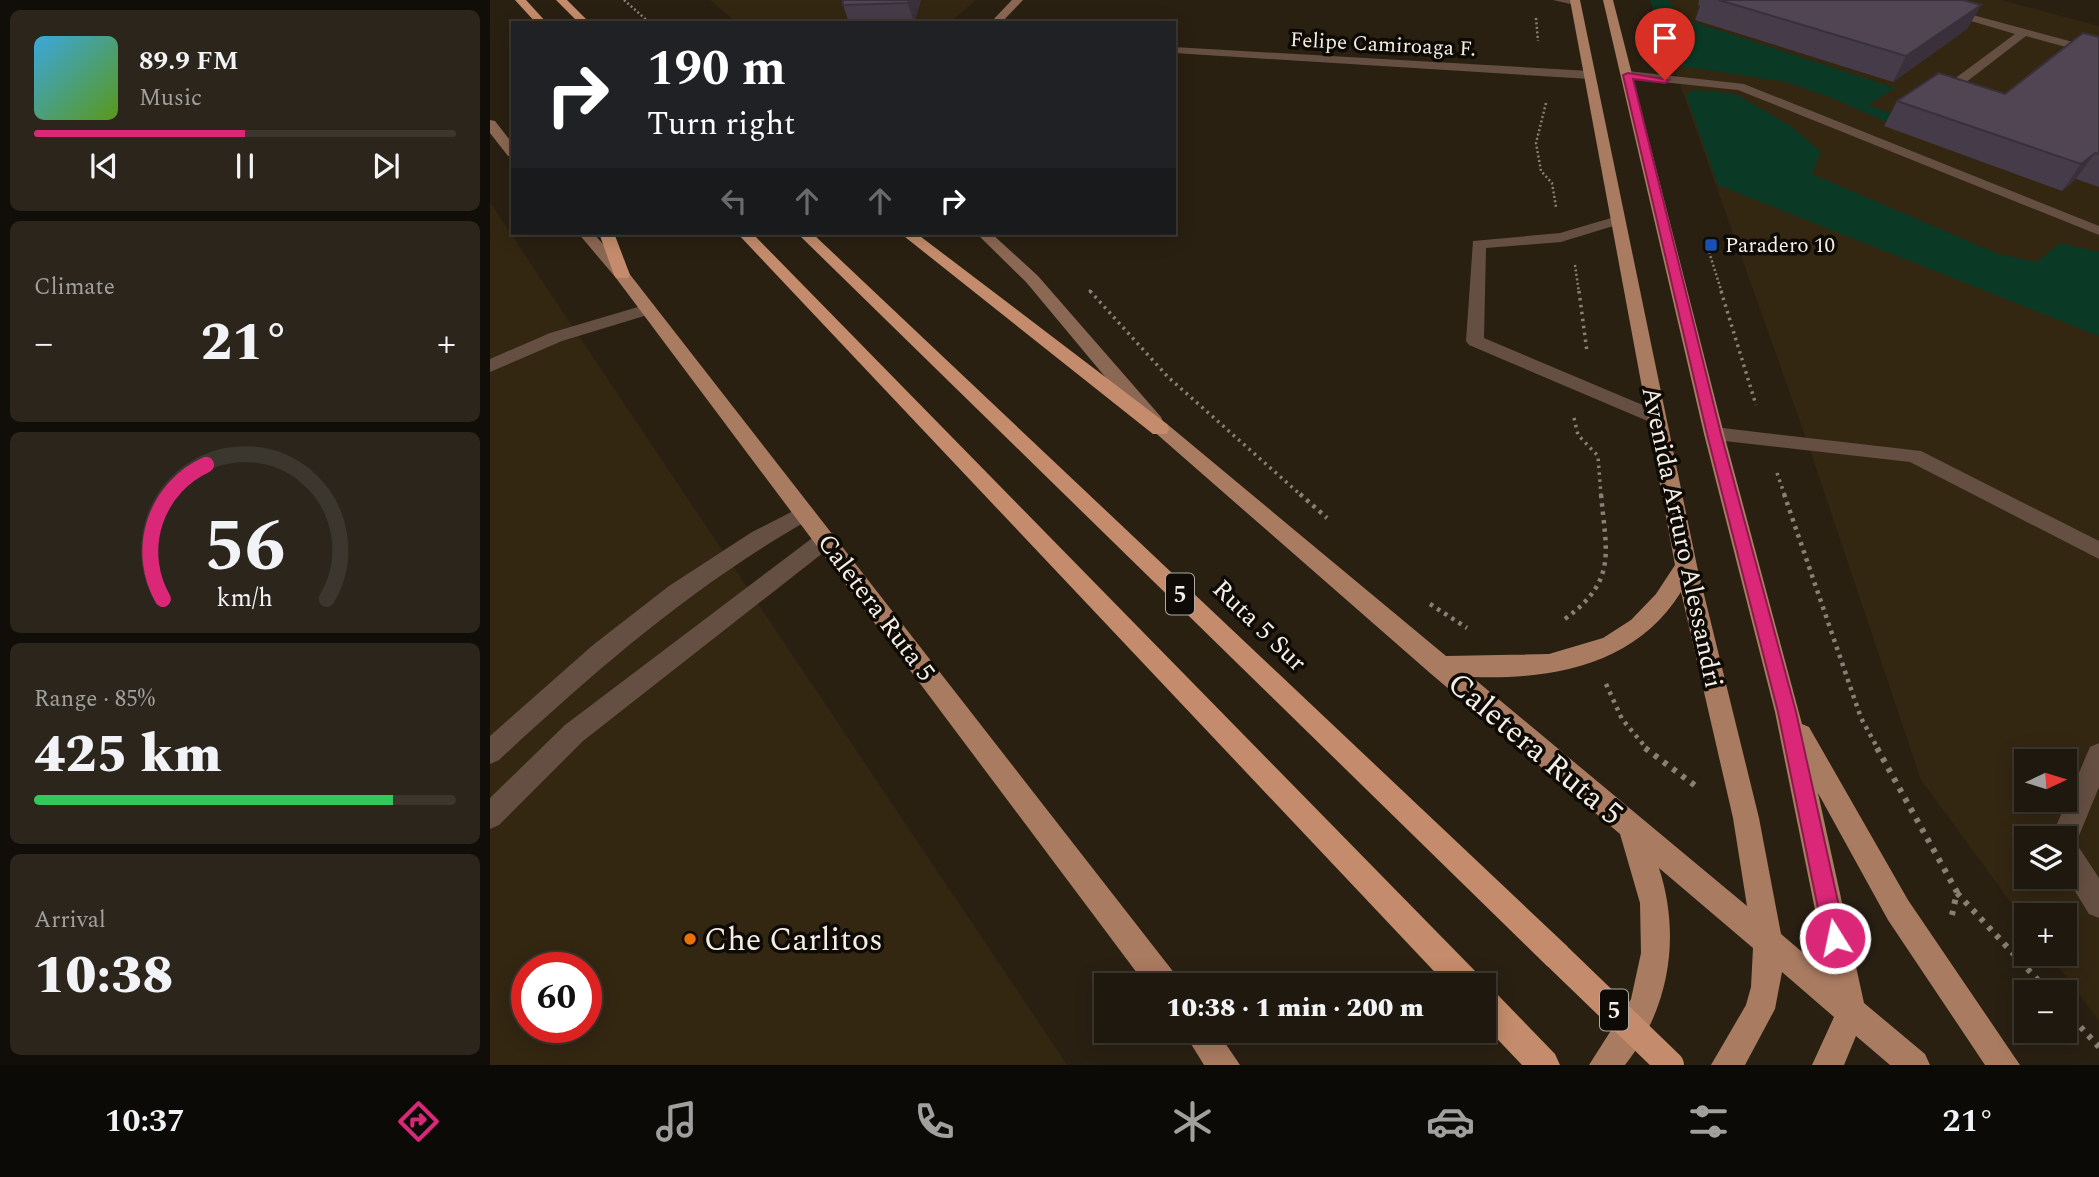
<!DOCTYPE html>
<meta charset="utf-8">
<style>
body{margin:0;font-family:Spectral,serif;background:#2c251c;color:#f1f3f6;height:100vh;display:flex;flex-direction:column;font-size:26px;white-space:nowrap}
*{box-sizing:border-box;margin:0}
p{font-size:23px;color:#a1a09e}
.icon{flex:none;width:38px;height:38px;fill:none;stroke:currentColor;stroke-width:2;stroke-linecap:round;stroke-linejoin:round}
.map{position:relative;flex:1;overflow:hidden}
.panel{display:flex;flex-direction:column;gap:10px;padding:10px;background:#110d08;width:490px}
.panel>*{flex:none}
.hud{position:absolute;left:21px;top:21px;width:665px;height:214px;border-radius:0px;box-shadow:0 4px 18px #0003,0 0 0 2px #3c372e;background:#202124;color:#fff;overflow:hidden}
.needle{width:46px;rotate:86deg}
.controls{position:absolute;left:1524px;top:749px;display:grid;gap:14px}
.controls a{display:grid;place-items:center;width:63px;height:63px;border-radius:0px;background:#1f180e;box-shadow:0 4px 18px #0003,0 0 0 2px #3c372e;font-size:35px}
.speed{position:absolute;left:21px;top:952px;display:flex;gap:14px;font-size:35px;font-weight:700;text-align:center}
.speed>*{display:grid;place-content:center;width:91px;height:91px;border-radius:50%;background:#1f180e;box-shadow:0 4px 18px #0003,0 0 0 2px #3c372e;line-height:1}
.speed .limit{border:10px solid #d22;background:#fff;color:#111}
.pin{position:absolute;display:grid;place-items:center;width:60px;height:60px;color:#fff;margin:-72px -30px;border-radius:50% 50% 50% 0;rotate:-45deg;box-shadow:0 0 7px #0007}
.pin .icon{rotate:45deg}
.me{position:absolute;width:77px;margin:-38px;rotate:350deg;stroke-linejoin:round;filter:drop-shadow(0 0 5px #0008)}
.turn{display:flex;align-items:center;gap:24px;height:147px;padding:0 21px;font-size:32px}
.turn .icon{width:91px;height:91px;stroke-width:2.5}
.turn b{display:block;font-size:49px;line-height:60px}
.lanes{display:flex;align-items:center;height:66px;padding:0 21px;background:#0003;justify-content:center;gap:35px;direction:ltr}
.lanes .off{opacity:.35}
.big{font-size:52px;font-weight:800;line-height:1.1}
.panel .card{flex:1;display:flex;flex-direction:column;justify-content:center;gap:10px;min-width:0;padding:0 24px;border-radius:10px;background:#2c251c}
.panel .dial{align-items:center;gap:0}
.dial svg{height:182px;overflow:visible;fill:none;stroke:#3c372e;stroke-width:7;stroke-linecap:round;text-anchor:middle}
.dial text{fill:#f1f3f6;stroke:none}
.song{display:flex;align-items:center;gap:21px}
.cover{width:84px;height:84px;border-radius:10px;background:linear-gradient(135deg,hsl(200 70% 55%),hsl(90 70% 35%))}
.played{height:7px;border-radius:4px;background:linear-gradient(90deg,#db2777 50%,#3c372e 50%)}
.keys{display:flex;justify-content:space-around;direction:ltr}
.heat{display:flex;justify-content:space-between;align-items:center;font-size:38px;direction:ltr}
.charge{height:10px;border-radius:5px;background:linear-gradient(90deg,#34c759 85%,#3c372e 0)}
.trip{position:absolute;left:604px;top:973px;width:402px;height:70px;border-radius:0px;background:#1f180e;box-shadow:0 4px 18px #0003,0 0 0 2px #3c372e;font-weight:800;line-height:70px;text-align:center}
.tabs{display:flex;height:112px;justify-content:space-around;align-items:center;background:#0c0a06;color:#a1a09e}
.tabs .icon{width:49px;height:49px}
.tabs .on{color:#db2777}
.tabs b{font-size:32px;color:#f1f3f6}
main{display:flex;flex:1;min-height:0}
.map>svg:first-child{display:block}
.built{fill:#332712;fill-rule:evenodd}
.green{fill:#0a3a26}
.lines{fill:none;stroke-linecap:round;stroke-linejoin:round}
.path-far3{stroke:#888075;stroke-width:2.5;stroke-dasharray:2 2.5;stroke-linecap:butt}
.path-far2{stroke:#888075;stroke-width:3.5;stroke-dasharray:2.5 4.5;stroke-linecap:butt}
.path-far1{stroke:#888075;stroke-width:4.5;stroke-dasharray:3.5 5;stroke-linecap:butt}
.path{stroke:#888075;stroke-width:6;stroke-dasharray:4.5 7;stroke-linecap:butt}
.lane{fill:#654f42;fill-rule:evenodd}
.street{fill:#654f42;fill-rule:evenodd}
.secondary{fill:#8b6853;fill-rule:evenodd}
.primary{fill:#a97b61;fill-rule:evenodd}
.highway{fill:#c48c6c;fill-rule:evenodd}
.highway-bridge{stroke:#c48c6c;stroke-width:28}
.wall{fill:#463b48}
.shaded-wall{fill:#39303b}
.building{fill:#514554;stroke:#39303b;stroke-width:2}
.route{fill:#db2777;stroke:#8e194d;stroke-width:2}
.transit-dot{fill:#1a4fb4;stroke:#0e0a05;stroke-width:2.5}
.food-dot{fill:#e8710a;stroke:#0e0a05;stroke-width:2.5}
.labels{text-anchor:middle;stroke-width:7;stroke-linejoin:round;paint-order:stroke}
.far-street-label{font-size:21px;fill:#f4eee5;stroke:#0e0a05}
.far-poi-label{font-size:21px;fill:#f4eee5;stroke:#0e0a05;text-anchor:start}
.shield{fill:#0e0a05;stroke:#afaaa2;stroke-width:2}
.shield-label{font-size:24px;font-weight:bold;fill:#f4eee5}
.street-label{font-size:26px;fill:#f4eee5;stroke:#0e0a05}
.near-street-label{font-size:32px;fill:#f4eee5;stroke:#0e0a05}
.near-poi-label{font-size:32px;fill:#f4eee5;stroke:#0e0a05;text-anchor:start}
</style>
<main>
<section class="panel">
<div class="card">
<div class="song"><i class="cover"></i><div><b>89.9 FM</b><p>Music</p></div></div>
<div class="played"></div>
<div class="keys"><svg class="icon" aria-label="previous" viewBox="0 0 24 24"><path d="M18 5L8 12l10 7zM5 5v14"/></svg><svg class="icon" aria-label="pause" viewBox="0 0 24 24"><path d="M8 5v14M16 5v14"/></svg><svg class="icon" aria-label="next" viewBox="0 0 24 24"><path d="M6 5l10 7-10 7zM19 5v14"/></svg></div>
</div>
<div class="card"><p>Climate</p>
<div class="heat"><a>−</a><b class="big">21°</b><a>+</a></div>
</div>
<div class="card dial"><svg viewBox="0 0 100 80">
<path d="M14 69A42 42 0 1 1 86 69"/>
<path d="M14 69A42 42 0 0 1 33 10" stroke="#db2777"/>
<text x="50" y="56" font-size="32" font-weight="700">56</text>
<text x="50" y="72" font-size="11">km/h</text>
</svg></div>
<div class="card"><p>Range · 85%</p><b class="big">425 km</b><div class="charge"></div></div>
<div class="card"><p>Arrival</p><b class="big">10:38</b></div>
</section>
<div class="map">
<svg width="1609" height="1065" viewBox="0 0 1609 1065">
<rect width="100%" height="100%" fill="#292012"/>
<!-- built -->
<g class="built">
<polygon points="220,0 486,0 459,23 247,23"/>
<path d="M1160,0H1511L1609,26V1021L1559,954H1575V915H1536V923L1431,780L1318,444ZM1536,761H1575V800H1536ZM1536,838H1575V877H1536Z"/>
<path d="M0,202L62,296L577,1065H0ZM37,968H96V1027H37Z"/>
</g>
<!-- green -->
<g class="green">
<polygon points="1160,0 1179,0 1188,17 1405,88 1378,105 1409,116 1399,123 1337,96 1296,82 1184,65"/>
<polygon points="1204,90 1246,94 1302,127 1331,152 1322,174 1508,254 1547,262 1570,243 1609,252 1609,336 1228,185 1196,95"/>
</g>
<g class="lines">
<!-- path-far3 -->
<g class="path-far3">
<polyline points="134,0 160,23"/>
<polyline points="1046,18 1048,41"/>
<polyline points="1056,103 1046,143 1051,171 1062,183 1066,207"/>
<polyline points="1215,239 1232,293"/>
<polyline points="1085,265 1089,293"/>
<polyline points="599,290 602,293"/>
</g>
<!-- path-far2 -->
<g class="path-far2">
<polyline points="600,291 678,377 812,496"/>
<polyline points="1089,291 1097,352"/>
<polyline points="1231,291 1266,405"/>
<polyline points="1084,418 1088,435 1108,456 1111,496"/>
<polyline points="1287,473 1295,496"/>
</g>
<!-- path-far1 -->
<g class="path-far1">
<polyline points="810,494 837,518"/>
<polyline points="1294,494 1371,718 1388,749"/>
<polyline points="940,604 977,628"/>
<path d="M1075,619C1128,580 1116,552 1111,494"/>
<polyline points="1116,684 1132,719 1157,749"/>
</g>
<!-- path -->
<g class="path">
<polyline points="1155,748 1207,787"/>
<polyline points="1387,748 1467,892 1462,915"/>
<polyline points="1467,893 1559,992"/>
<polyline points="1575,1010 1609,1047"/>
</g>
<!-- lane -->
<g class="lane">
<polygon points="1063,0 1089,0 1090,2 1085,5"/>
<polygon points="1410,0 1427,0 1609,49 1609,56 1536,36 1475,83 1467,83 1467,77 1525,34"/>
<polygon points="1138,71 1254,84 1609,226 1609,235 1248,90 1134,78 1132,75"/>
<polygon points="1128,216 1133,217 1133,223 1071,242 996,248 994,338 1174,414 1176,419 1174,424 1167,425 979,345 976,341 983,241 1070,233"/>
<polygon points="158,304 164,305 164,313 72,341 0,372 0,359 60,333"/>
<polygon points="1224,427 1431,451 1609,541 1609,559 1420,462 1217,439 1214,434"/>
<path d="M315,505L322,508L325,513L322,518C205,584 107,669 9,760L0,764V736L103,645L179,586L262,532Z"/>
<polygon points="336,531 343,533 347,539 343,545 93,741 9,825 0,829 0,798 75,725 329,533"/>
<polygon points="1609,743 1609,787 1586,843 1609,878 1609,918 1599,914 1575,875 1575,838 1561,838 1600,747"/>
</g>
<!-- street -->
<polygon class="street" points="684,47 1100,71 1106,75 1100,79 684,53"/>
<!-- secondary -->
<g class="secondary">
<polygon points="522,0 533,0 511,23 500,23"/>
<polygon points="0,120 5,121 23,144 23,157 18,156 0,133"/>
<polygon points="88,233 103,233 138,272 138,278 126,278"/>
<polygon points="486,233 501,233 548,276 671,417 673,422 671,427 657,427 536,282"/>
</g>
<!-- primary -->
<g class="primary">
<path d="M1080,0H1090L1207,566L1269,818L1291,934L1338,974L1285,712L1214,434L1113,0H1123L1234,434L1312,724L1319,727L1418,900L1530,1065H1495L1398,920L1328,793L1374,1003L1435,1054L1440,1065H1400L1366,1036L1354,1065H1322L1344,1017L1292,972L1285,1009L1255,1065H1221L1256,1005L1261,987L1263,948L1169,868C1191,936 1180,1008 1135,1065H1099L1141,999L1151,953L1150,903L1130,834L940,673L661,429L663,424H677L956,656L1059,654L1113,638L1141,620L1166,594L1185,565ZM1191,592L1243,818L1257,906L982,677C1062,680 1146,665 1191,592Z"/>
<polygon points="132,270 138,272 685,974 689,985 656,985 126,278 126,272"/>
<polygon points="693,1031 727,1031 750,1065 714,1065"/>
</g>
<!-- highway -->
<g class="highway">
<polygon points="25,0 36,0 57,23 46,23"/>
<polygon points="66,0 77,0 100,23 89,23"/>
<polygon points="109,233 124,233 140,275 138,278 126,278 124,275"/>
<polygon points="247,233 262,233 988,974 992,985 957,985"/>
<polygon points="307,233 322,233 1077,946 1082,956 1077,966 1067,971 1057,966"/>
<polygon points="410,233 426,233 677,424 679,429 677,434 663,434"/>
<polygon points="994,988 1005,992 1065,1054 1070,1065 1032,1065 994,1025"/>
</g>
<!-- highway-bridge -->
<polyline class="highway-bridge" points="1067,956 1180,1065"/>
</g>
<!-- wall -->
<g class="wall">
<polygon points="431,0 424,23 359,23 353,5"/>
<polygon points="1209,0 1473,0 1491,5 1477,29 1403,82 1205,20 1210,6 1208,5"/>
<polygon points="1609,37 1609,187 1586,179 1572,191 1394,126 1407,101 1515,94"/>
</g>
<!-- shaded-wall -->
<g class="shaded-wall">
<polygon points="419,0 431,0 424,23 418,3"/>
<polygon points="1491,5 1477,29 1403,82 1416,56"/>
<polygon points="1605,153 1586,179 1572,191 1591,164"/>
</g>
<!-- building -->
<g class="building">
<polygon points="353,0 419,0 418,3 353,5"/>
<polygon points="1229,0 1473,0 1491,5 1416,56"/>
<polygon points="1593,33 1609,37 1609,154 1605,153 1591,164 1407,101 1449,73 1515,94"/>
</g>
<!-- route -->
<polygon class="route" points="1138,73 1179,80 1175,83 1143,79 1231,434 1306,712 1356,938 1353,946 1345,949 1337,946 1334,938 1288,712 1217,434 1133,75"/>
<!-- markers -->
<rect class="transit-dot" x="1214" y="238" width="14" height="14" rx="3.5"/>
<circle class="food-dot" cx="200" cy="939" r="7"/>
<g class="labels">
<!-- far-street labels -->
<g class="far-street-label">
<text transform="translate(893 44) rotate(3)" y="7">Felipe Camiroaga F.</text>
</g>
<!-- far-poi labels -->
<g class="far-poi-label">
<text x="1235" y="252">Paradero 10</text>
</g>
<!-- shield labels -->
<g class="shield">
<rect x="676" y="573.5" width="28" height="41" rx="5"/>
<rect x="1110" y="989.5" width="28" height="41" rx="5"/>
</g>
<g class="shield-label">
<text x="690" y="602">5</text>
<text x="1124" y="1018">5</text>
</g>
<!-- street labels -->
<g class="street-label">
<text transform="translate(1193 537) rotate(78)" y="9">Avenida Arturo Alessandri</text>
<text transform="translate(387 607) rotate(53)" y="9">Caletera Ruta 5</text>
<text transform="translate(770 625) rotate(44)" y="9">Ruta 5 Sur</text>
</g>
<!-- near-street labels -->
<g class="near-street-label">
<text transform="translate(1046 748) rotate(40)" y="11">Caletera Ruta 5</text>
</g>
<!-- near-poi labels -->
<g class="near-poi-label">
<text x="214" y="950">Che Carlitos</text>
</g>
</g>
</svg>
<div class="controls">
<a><svg class="needle" viewBox="-14 -14 28 28"><path d="M0-13l5 13h-10z" fill="#e53935"/><path d="M0 13l5-13h-10z" fill="#a1a09e"/></svg></a>
<a><svg class="icon" aria-label="layers" viewBox="0 0 24 24"><path d="M12 4l9 5-9 5-9-5zM3 14l9 5 9-5"/></svg></a>
<a>+</a>
<a>−</a>
</div>
<div class="speed"><div class="limit">60</div></div>
<div class="pin" style="left:1175px;top:80px;background:#d93025"><svg class="icon" aria-label="arrive" viewBox="0 0 24 24"><path d="M6 21V4h12l-3 4 3 4H6"/></svg></div>
<svg class="me" style="left:1345px;top:938px" viewBox="-20 -20 40 40"><circle r="17" fill="#db2777" stroke="#fff" stroke-width="3"/><path d="M0-11L8 9 0 5-8 9z" fill="#fff"/></svg>
<div class="trip">10:38 · 1 min · 200 m</div>
<div class="hud">
<div class="turn"><svg class="icon" aria-label="right" viewBox="0 0 24 24"><path d="M7 20v-9h11M14 6l5 5-5 5"/></svg><div><b>190 m</b>Turn right</div></div>
<div class="lanes"><svg class="icon off" aria-label="left" viewBox="0 0 24 24"><path d="M17 20v-9H6M10 6l-5 5 5 5"/></svg><svg class="icon off" aria-label="ahead" viewBox="0 0 24 24"><path d="M12 20V5M6 11l6-6 6 6"/></svg><svg class="icon off" aria-label="ahead" viewBox="0 0 24 24"><path d="M12 20V5M6 11l6-6 6 6"/></svg><svg class="icon" aria-label="right" viewBox="0 0 24 24"><path d="M7 20v-9h11M14 6l5 5-5 5"/></svg></div>
</div>
</div>
</main>
<nav class="tabs">
<b>10:37</b>
<svg class="icon on" aria-label="directions" viewBox="0 0 24 24"><path d="M12 3l9 9-9 9-9-9zM9 14v-3h6M13 9l2 2-2 2"/></svg>
<svg class="icon" aria-label="music" viewBox="0 0 24 24"><path d="M9 18V5l10-2v13"/><circle cx="6" cy="18" r="3"/><circle cx="16" cy="16" r="3"/></svg>
<svg class="icon" aria-label="phone" viewBox="0 0 24 24"><path d="M5 4h4l2 5-3 2q2 4 5 5l2-3 5 2v4C11 20 4 13 5 4z"/></svg>
<svg class="icon" aria-label="climate" viewBox="0 0 24 24"><path d="M12 3v18M4 7l16 10M4 17L20 7"/></svg>
<svg class="icon" aria-label="car" viewBox="0 0 24 24"><path d="M5 17H2v-5l4-1 3-4h7l3 4 3 1v5h-3M9 17h6M6 11h13"/><circle cx="7" cy="17" r="2"/><circle cx="17" cy="17" r="2"/></svg>
<svg class="icon" aria-label="filters" viewBox="0 0 24 24"><path d="M4 7h16M4 17h16"/><circle cx="9" cy="7" r="2"/><circle cx="15" cy="17" r="2"/></svg>
<b>21°</b>
</nav>
